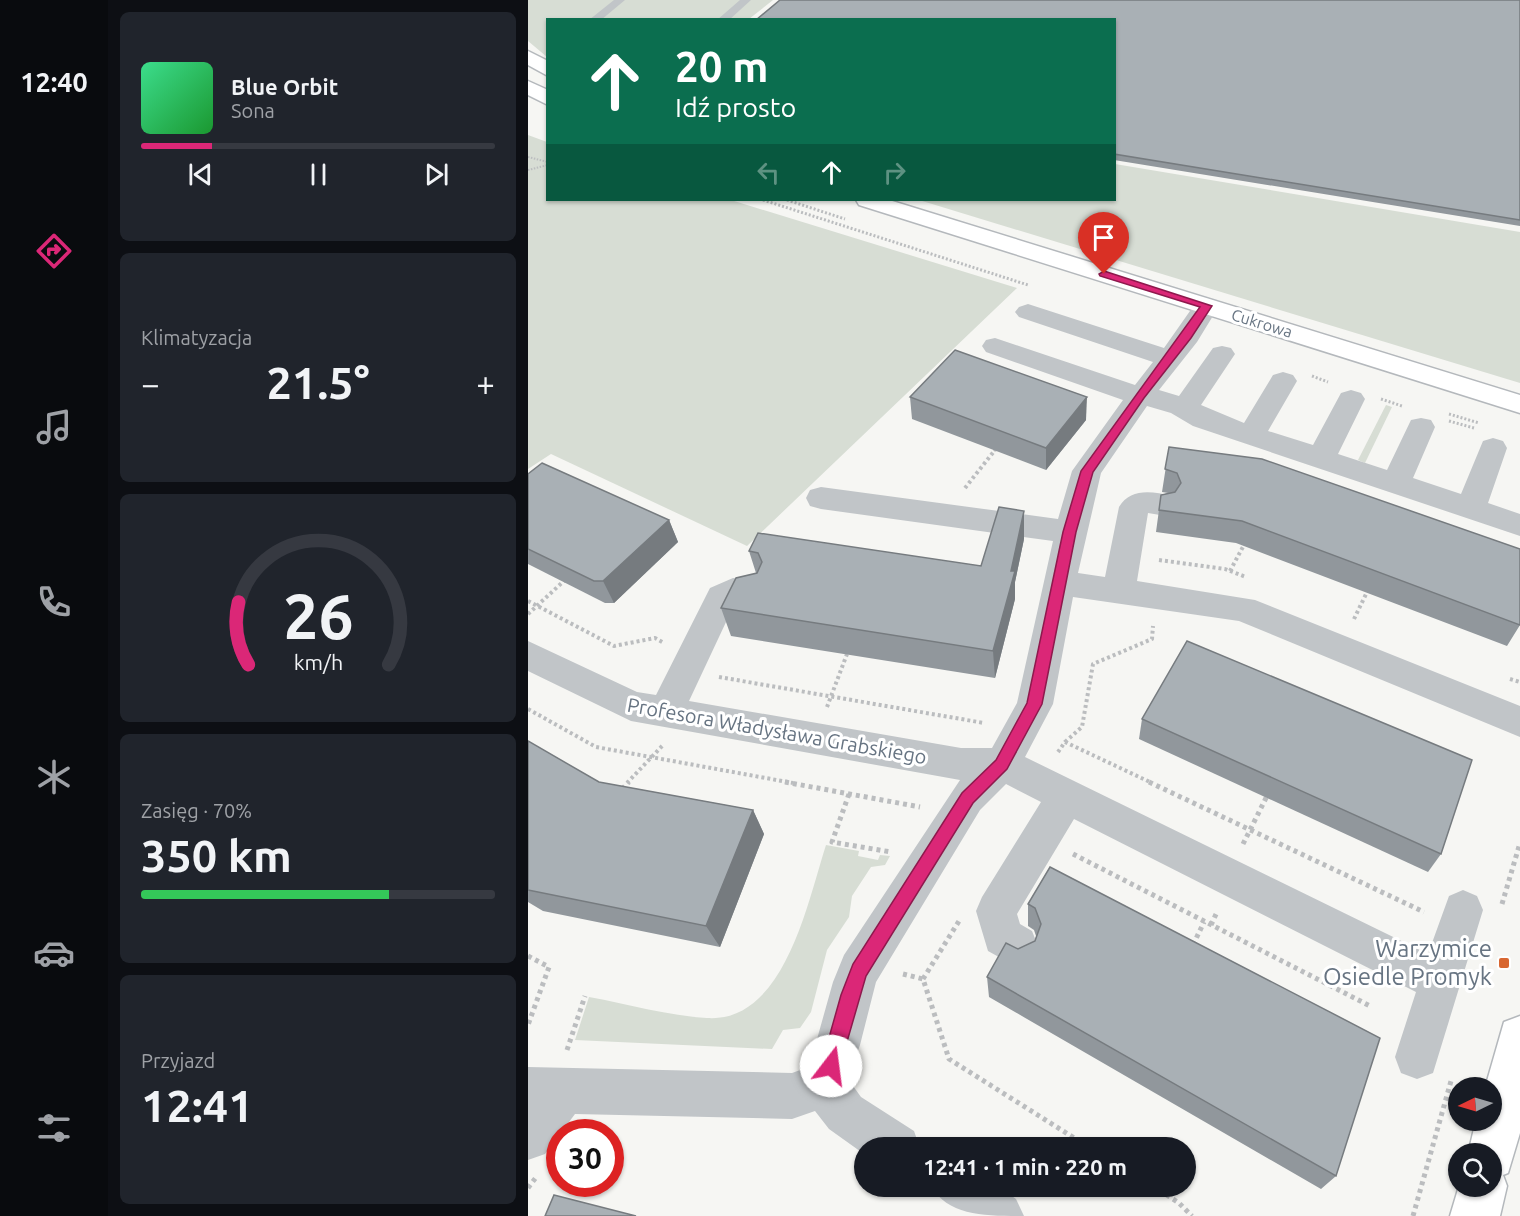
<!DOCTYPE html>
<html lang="pl">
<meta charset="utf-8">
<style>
body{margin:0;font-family:Ubuntu,sans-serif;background:#20242c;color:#f1f3f6;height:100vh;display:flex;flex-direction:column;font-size:22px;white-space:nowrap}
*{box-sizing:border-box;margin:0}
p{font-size:20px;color:#9ea1a6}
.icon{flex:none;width:33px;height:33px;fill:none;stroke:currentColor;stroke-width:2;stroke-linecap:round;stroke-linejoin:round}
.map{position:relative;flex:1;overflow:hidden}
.panel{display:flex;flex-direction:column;gap:12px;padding:12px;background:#0d0f14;width:420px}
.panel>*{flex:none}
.banner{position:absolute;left:18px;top:18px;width:570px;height:183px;border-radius:0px;box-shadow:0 2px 4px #0004;background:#0b6e4f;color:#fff;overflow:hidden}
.needle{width:39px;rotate:265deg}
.fabs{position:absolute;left:920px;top:1077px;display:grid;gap:12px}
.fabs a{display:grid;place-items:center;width:54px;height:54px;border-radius:50%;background:#171b24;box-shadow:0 2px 4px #0004;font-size:30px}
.speed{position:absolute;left:18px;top:1119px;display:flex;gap:12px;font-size:30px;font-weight:700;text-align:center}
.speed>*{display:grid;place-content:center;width:78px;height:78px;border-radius:50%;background:#171b24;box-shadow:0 2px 4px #0004;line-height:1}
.speed .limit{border:9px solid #d22;background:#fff;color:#111}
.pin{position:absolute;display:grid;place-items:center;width:51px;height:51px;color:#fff;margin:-62px -26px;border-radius:50% 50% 50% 0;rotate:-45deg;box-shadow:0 0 6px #0007}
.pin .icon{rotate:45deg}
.me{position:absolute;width:66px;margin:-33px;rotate:15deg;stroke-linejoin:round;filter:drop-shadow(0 0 4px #0008)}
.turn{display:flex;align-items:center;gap:21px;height:126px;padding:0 30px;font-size:27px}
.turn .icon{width:78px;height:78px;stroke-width:2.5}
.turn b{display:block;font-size:42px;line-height:51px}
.lanes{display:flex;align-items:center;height:57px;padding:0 30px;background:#0003;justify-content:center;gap:30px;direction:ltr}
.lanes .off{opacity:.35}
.big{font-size:45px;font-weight:600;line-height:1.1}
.panel .card{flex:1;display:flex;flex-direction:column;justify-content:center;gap:9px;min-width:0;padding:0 21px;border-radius:9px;background:#20242c}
.panel .dial{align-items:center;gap:0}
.dial svg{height:156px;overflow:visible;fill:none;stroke:#363941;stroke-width:7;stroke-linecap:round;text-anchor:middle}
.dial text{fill:#f1f3f6;stroke:none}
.song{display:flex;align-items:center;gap:18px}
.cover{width:72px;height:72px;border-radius:9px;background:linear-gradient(135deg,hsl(150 70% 55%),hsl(130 70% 35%))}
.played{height:6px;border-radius:3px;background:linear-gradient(90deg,#db2777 20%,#363941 20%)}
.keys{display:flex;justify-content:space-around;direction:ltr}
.heat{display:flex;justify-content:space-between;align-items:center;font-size:33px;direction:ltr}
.charge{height:9px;border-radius:4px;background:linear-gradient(90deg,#34c759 70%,#363941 0)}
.trip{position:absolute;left:326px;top:1137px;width:342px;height:60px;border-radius:30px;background:#171b24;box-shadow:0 2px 4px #0004;font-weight:600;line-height:60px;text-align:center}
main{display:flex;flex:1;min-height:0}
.dock{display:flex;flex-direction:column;width:108px;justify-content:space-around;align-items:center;background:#090b0e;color:#9ea1a6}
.dock .icon{width:42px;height:42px}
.dock .on{color:#db2777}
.dock b{font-size:27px;color:#f1f3f6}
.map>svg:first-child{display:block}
.green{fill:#d7ddd4}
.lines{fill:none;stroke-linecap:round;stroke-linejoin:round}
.secondary-casing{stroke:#b4b8bc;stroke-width:3}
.path-far3{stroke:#bbbdbf;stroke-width:2;stroke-dasharray:1.5 1.5;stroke-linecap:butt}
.path-far2{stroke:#bbbdbf;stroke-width:3;stroke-dasharray:2 2;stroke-linecap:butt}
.path-far1{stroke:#bbbdbf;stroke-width:4;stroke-dasharray:3 3;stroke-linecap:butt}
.path{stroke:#bbbdbf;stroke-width:5;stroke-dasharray:4 4;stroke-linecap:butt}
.lane{fill:#c1c5c8;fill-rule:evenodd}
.street{fill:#c1c5c8;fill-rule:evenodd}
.secondary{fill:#fff;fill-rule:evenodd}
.wall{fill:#91979c}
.shaded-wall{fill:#767b7f}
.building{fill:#a9b0b5;stroke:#767b7f;stroke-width:1.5}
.route{fill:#db2777;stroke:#8e194d;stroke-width:1.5}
.poi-dot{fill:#d86731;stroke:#fff;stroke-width:2}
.labels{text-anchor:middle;stroke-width:6;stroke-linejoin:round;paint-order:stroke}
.far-street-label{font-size:16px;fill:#677482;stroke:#fff}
.street-label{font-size:20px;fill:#677482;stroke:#fff}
.near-poi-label{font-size:24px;fill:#677482;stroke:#fff;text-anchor:end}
</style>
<main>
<nav class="dock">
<b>12:40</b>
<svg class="icon on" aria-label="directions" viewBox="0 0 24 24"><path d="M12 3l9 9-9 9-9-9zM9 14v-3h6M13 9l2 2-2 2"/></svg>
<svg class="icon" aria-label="music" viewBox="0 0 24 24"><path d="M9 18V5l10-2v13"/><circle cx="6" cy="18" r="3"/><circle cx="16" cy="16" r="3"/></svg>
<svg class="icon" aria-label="phone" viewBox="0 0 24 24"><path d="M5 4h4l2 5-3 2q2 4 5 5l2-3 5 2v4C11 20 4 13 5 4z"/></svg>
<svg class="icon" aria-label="climate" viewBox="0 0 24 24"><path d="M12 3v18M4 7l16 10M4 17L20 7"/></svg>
<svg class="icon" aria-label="car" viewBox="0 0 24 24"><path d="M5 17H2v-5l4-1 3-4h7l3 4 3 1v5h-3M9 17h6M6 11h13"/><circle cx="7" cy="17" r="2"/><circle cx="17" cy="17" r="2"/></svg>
<svg class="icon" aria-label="filters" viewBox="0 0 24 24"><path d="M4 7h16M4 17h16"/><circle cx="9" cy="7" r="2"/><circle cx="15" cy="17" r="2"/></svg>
</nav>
<section class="panel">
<div class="card">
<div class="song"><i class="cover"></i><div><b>Blue Orbit</b><p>Sona</p></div></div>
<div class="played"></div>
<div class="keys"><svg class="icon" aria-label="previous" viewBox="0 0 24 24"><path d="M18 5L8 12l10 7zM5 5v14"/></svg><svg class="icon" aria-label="pause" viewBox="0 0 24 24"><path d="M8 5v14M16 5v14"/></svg><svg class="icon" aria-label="next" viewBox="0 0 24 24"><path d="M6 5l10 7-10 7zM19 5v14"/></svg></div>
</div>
<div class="card"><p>Klimatyzacja</p>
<div class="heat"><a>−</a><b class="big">21.5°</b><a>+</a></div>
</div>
<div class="card dial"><svg viewBox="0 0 100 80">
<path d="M14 69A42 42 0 1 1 86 69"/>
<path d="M14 69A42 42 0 0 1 9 37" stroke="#db2777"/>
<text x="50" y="56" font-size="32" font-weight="700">26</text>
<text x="50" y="72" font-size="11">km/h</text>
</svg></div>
<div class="card"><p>Zasięg · 70%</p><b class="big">350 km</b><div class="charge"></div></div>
<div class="card"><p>Przyjazd</p><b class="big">12:41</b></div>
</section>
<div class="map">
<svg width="992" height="1216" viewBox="0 0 992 1216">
<rect width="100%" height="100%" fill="#f6f6f3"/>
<!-- green -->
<g class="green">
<polygon points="0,0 245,0 221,19 20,20 19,57 0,41"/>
<polygon points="0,135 19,142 20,200 203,200 489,288 219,546 23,454 0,469"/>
<polygon points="587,164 992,232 992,383 391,200 586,200"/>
<polygon points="858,405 864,407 837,463 830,460"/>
<path d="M298,845L331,851L330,856L350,860L352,855L362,856L357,865L343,867L324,896L321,917L299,950L283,1012L272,1028L255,1030L244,1049L47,1040L61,997C100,1004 141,1016 179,1018C257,1023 280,900 298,845Z"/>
</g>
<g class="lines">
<defs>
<g id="secondary">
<polygon points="0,51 20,61 20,76 0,65"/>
<polygon points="0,81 20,90 20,105 0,95"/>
<polygon points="328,200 361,200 992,395 992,413 331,205"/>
<polygon points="992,1016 992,1133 980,1173 975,1175 979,1186 972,1216 922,1216 931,1186 963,1186 963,1154 940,1154 948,1120 963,1120 963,1088 957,1088 976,1022"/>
</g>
</defs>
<!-- secondary casing -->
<use href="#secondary" class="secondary-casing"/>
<!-- path-far3 -->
<g class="path-far3">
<polyline points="0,157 20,162"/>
<polyline points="0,170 20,165"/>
</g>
<!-- path-far2 -->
<g class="path-far2">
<polyline points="235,200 500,285"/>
<polyline points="259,200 317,219"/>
<polyline points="784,376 800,382"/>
<polyline points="853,399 874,406"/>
<polyline points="921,414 951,423"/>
<polyline points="921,421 946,428"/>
<polyline points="466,451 469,447"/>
</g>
<!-- path-far1 -->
<g class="path-far1">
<polyline points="437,488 467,450"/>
<polyline points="631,560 697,569 718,577"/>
<polyline points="702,571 717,543"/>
<polyline points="0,601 86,646 127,638 136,643"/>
<polyline points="0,614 37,580"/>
<polyline points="826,619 840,590"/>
<polyline points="191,677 456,723"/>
<polyline points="982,679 992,682"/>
<polyline points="299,707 319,654"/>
<polyline points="0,709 68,747 265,783"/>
<polyline points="537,742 554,727 565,664 624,639 625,626"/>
<polyline points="530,752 537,742 624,783"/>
<polyline points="99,783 136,744"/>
</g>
<!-- path -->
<g class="path">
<polyline points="257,782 392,807"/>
<polyline points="621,782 896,912"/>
<polyline points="94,789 101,782"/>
<polyline points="321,794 304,842 363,852"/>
<polyline points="715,844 740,794"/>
<polyline points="545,854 844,1007"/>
<polyline points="974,904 992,843"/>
<polyline points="683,925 689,912"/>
<polyline points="665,945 676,922"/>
<polyline points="0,956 21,967 0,1025"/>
<polyline points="375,974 395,979 421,1059 562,1148"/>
<polyline points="395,979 431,921"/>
<polyline points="39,1050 57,996"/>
<polyline points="625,1186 651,1203 664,1216"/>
<polyline points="0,1188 9,1176"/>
<polyline points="885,1216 923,1081"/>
</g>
<!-- lane -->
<g class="lane">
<polygon points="86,0 97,0 73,20 61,20"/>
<polygon points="212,0 223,0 201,20 189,20"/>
</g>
<!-- street -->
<g class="street">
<path d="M678,298L687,301L691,306L669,342L631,390L651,396L685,348L694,346L703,348L707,354L673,405L716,423L745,375L755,372L765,375L769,381L740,431L785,445L813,393L823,390L833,393L837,399L810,454L859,470L883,420L893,418L903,420L907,427L885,478L933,494L955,441L965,438L975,441L979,448L960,503L992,514V536L665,426L643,413L619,406L573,473L550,573L577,577L591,507C602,488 624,491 643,496L647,504L643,512L632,515L620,513L609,581L727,600L992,706V737L711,621L545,597L525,704L497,757L900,954L921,896L935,890L949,896L955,910L905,1073L889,1079L873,1073L867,1057L888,992L546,819L489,914L492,924L504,931L510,946L504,961L489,967L460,951L448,911L454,897L513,802L478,784L452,810L348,982L332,1045L320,1079L333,1097L386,1131L392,1148H336V1154L301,1129L287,1111L264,1119L47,1114L17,1154L0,1160V1067L264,1073L275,1069L284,1057L305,982L316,955L432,780L103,721L0,671V641L109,692L128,695L182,588L205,578L236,582L240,591L236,600L206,605L161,701L433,748H464L489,703L525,541L293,509L282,506L278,498L282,490L293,487L530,519L544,471L595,400L458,352L454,346L458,340L467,338L607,385L625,362L491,317L487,312L491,307L500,304L636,348L669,301Z"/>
<path d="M403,1186H470L488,1199L496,1216C457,1216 420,1216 403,1186Z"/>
</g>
<!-- secondary -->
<use href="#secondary" class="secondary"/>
</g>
<!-- wall -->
<g class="wall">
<polygon points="992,0 992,226 586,160 586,20"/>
<polygon points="382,397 558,420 518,470 384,419"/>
<polygon points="641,447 992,625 979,646 708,543 628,532 633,495 640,493 634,492"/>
<polygon points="0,474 141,520 150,542 86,603 77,603 0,564"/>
<polygon points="496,539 487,582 487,599 467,678 203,636 193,608 228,573 221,551 453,566"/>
<polygon points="614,719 913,854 900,872 611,739"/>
<polygon points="0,741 71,782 225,810 236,834 192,947 15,911 0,902"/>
<polygon points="522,867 808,1176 793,1189 461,997 459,977 490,949 507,941 508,936 506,930 500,926 500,904"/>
</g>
<!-- shaded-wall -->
<g class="shaded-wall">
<polygon points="559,397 558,420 518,470 518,448"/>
<polygon points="496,511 496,539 487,582 487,599 467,678 465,651"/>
<polygon points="141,520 150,542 86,603 75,581"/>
<polygon points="225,810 236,834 192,947 178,926"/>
</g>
<!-- building -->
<g class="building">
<polygon points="252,0 992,0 992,220 586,154 586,20 228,20"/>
<polygon points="427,350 559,397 518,448 382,397"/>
<polygon points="641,447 734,459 992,549 992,625 714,521 631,510 633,495 647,492 653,483 649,473 637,469"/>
<polygon points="14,463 141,520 75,581 66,581 0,549 0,474"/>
<polygon points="471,507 496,511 483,571 487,571 465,651 193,608 208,578 229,573 234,562 230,553 221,551 230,533 453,566"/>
<polygon points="659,641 944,760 913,854 614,719"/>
<polygon points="0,741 71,782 225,810 178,926 0,890"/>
<polygon points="522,867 852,1038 808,1176 459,977 478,943 490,949 507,941 513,924 507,908 500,904"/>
<polygon points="26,1195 108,1216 17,1216"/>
</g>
<!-- route -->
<polygon class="route" points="576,271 684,306 663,338 616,398 565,472 548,532 514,704 479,769 445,803 338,976 312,1066 309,1072 303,1075 296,1072 293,1066 313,995 325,964 434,793 468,760 499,703 535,532 553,471 672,307 572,276 571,274"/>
<!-- markers -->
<rect class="poi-dot" x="970" y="957" width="12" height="12" rx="3"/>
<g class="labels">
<!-- far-street labels -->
<g class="far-street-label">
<text transform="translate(734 323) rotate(17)" y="6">Cukrowa</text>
</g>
<!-- street labels -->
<g class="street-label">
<text transform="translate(249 731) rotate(10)" y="7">Profesora Władysława Grabskiego</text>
</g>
<!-- near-poi labels -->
<g class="near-poi-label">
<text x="964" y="957">Warzymice<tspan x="964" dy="28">Osiedle Promyk</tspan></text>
</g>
</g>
</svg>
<div class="fabs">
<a><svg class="needle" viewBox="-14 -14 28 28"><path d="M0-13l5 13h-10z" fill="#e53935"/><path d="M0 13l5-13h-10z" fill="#9ea1a6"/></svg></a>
<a><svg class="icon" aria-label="search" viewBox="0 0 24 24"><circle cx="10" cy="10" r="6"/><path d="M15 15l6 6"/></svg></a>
</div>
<div class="speed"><div class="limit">30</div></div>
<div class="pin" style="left:576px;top:274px;background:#d93025"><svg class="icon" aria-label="arrive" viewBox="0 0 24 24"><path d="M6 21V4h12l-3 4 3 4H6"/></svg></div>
<svg class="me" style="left:303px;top:1066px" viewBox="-20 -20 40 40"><circle r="19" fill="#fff"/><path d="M0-13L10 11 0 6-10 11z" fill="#db2777"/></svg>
<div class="trip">12:41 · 1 min · 220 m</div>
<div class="banner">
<div class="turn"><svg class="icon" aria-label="ahead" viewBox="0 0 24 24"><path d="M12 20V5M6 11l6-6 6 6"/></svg><div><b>20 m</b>Idź prosto</div></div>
<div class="lanes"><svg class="icon off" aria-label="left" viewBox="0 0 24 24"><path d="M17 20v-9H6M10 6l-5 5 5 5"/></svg><svg class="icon" aria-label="ahead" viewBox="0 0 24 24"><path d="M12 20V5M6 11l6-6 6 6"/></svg><svg class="icon off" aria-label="right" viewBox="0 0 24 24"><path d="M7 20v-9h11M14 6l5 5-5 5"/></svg></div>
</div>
</div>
</main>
